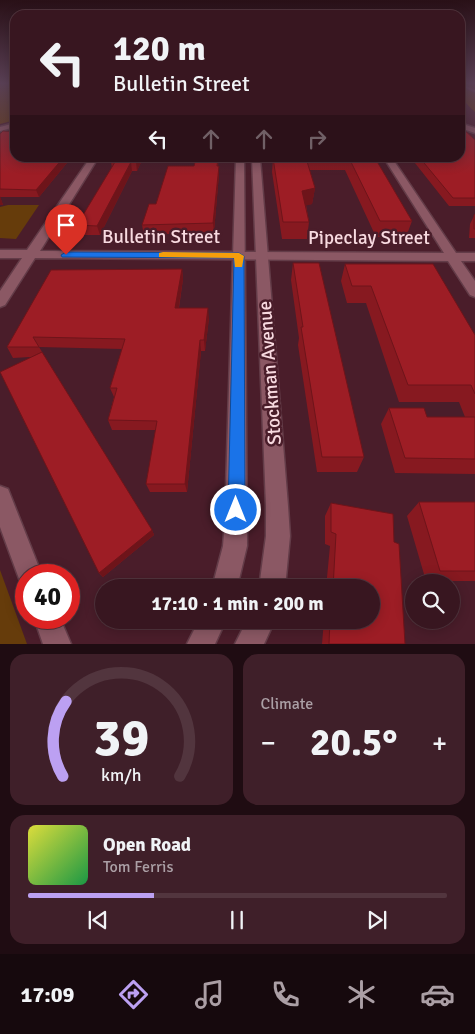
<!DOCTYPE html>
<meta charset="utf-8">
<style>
body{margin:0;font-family:Signika,sans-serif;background:#3f1f29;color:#f1f3f6;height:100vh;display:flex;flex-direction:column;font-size:19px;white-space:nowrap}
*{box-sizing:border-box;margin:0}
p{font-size:16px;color:#ab9fa5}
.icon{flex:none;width:28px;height:28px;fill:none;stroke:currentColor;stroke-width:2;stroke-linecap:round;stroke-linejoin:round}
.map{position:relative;height:644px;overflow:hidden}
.drawer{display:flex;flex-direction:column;gap:10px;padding:10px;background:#1f0c12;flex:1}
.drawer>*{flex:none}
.guide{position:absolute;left:10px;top:10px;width:455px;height:152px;border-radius:15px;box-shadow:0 2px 12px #0003,0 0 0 1px #52353e;background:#381620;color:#f1f3f6;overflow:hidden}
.tools{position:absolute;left:405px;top:574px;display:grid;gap:10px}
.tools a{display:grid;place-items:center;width:55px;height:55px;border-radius:50%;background:#381620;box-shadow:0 2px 12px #0003,0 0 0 1px #52353e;font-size:25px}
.speed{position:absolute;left:15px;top:564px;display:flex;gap:10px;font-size:25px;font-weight:700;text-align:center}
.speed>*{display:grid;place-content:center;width:65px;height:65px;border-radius:50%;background:#381620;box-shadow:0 2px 12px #0003,0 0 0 1px #52353e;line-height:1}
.speed .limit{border:8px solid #d22;background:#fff;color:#111}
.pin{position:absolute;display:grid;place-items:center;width:42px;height:42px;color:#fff;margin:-51px -21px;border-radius:50% 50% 50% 0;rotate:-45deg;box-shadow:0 0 5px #0007}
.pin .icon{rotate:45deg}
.me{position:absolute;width:55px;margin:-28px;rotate:0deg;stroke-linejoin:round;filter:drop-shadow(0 0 4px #0008)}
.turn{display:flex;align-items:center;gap:18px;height:105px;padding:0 20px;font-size:22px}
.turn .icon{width:65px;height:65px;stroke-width:2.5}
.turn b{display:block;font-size:35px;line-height:42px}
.lanes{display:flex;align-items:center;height:48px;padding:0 20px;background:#0003;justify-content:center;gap:25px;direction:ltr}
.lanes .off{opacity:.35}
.big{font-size:38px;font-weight:700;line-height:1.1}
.drawer .card{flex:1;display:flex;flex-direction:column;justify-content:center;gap:8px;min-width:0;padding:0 18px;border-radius:15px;background:#3f1f29}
.drawer .dial{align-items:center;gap:0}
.dial svg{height:130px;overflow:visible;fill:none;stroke:#52353e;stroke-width:7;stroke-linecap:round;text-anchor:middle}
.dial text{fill:#f1f3f6;stroke:none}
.song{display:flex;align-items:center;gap:15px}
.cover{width:60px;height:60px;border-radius:8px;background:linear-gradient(135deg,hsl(60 70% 55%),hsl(140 70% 35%))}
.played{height:5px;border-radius:2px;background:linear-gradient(90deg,#bca0f2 30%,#52353e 30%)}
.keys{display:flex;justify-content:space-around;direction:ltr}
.heat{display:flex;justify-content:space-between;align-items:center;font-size:28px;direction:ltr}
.drawer .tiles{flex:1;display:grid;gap:10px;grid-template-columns:1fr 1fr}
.card:last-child{grid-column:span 2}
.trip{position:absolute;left:95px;top:579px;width:285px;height:50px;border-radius:25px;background:#381620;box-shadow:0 2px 12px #0003,0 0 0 1px #52353e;font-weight:700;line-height:50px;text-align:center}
.tabs{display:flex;height:80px;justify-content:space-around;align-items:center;background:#16090d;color:#ab9fa5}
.tabs .icon{width:35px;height:35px}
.tabs .on{color:#bca0f2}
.tabs b{font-size:22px;color:#f1f3f6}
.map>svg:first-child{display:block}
.green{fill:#663c0b}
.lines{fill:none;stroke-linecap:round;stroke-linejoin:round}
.service-casing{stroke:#633c48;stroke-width:2}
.minor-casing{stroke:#633c48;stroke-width:3}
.tertiary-casing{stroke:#633c48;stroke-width:3}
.service{fill:#8b5864;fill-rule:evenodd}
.minor{fill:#8b5864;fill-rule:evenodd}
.tertiary{fill:#8b5864;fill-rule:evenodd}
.wall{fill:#871920}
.shaded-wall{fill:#6e141a}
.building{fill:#9d1d25;stroke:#6e141a}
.route{fill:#1a73e8;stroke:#114b97}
.slow{fill:#f59e0b}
.labels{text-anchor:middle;stroke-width:5;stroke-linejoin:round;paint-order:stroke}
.street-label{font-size:19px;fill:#f8dae0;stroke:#4a1d2a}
</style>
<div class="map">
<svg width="475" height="644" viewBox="0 0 475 644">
<rect width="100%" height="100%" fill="#4a1d2a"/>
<!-- green -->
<g class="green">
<polygon points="0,84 15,84 15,120 0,124"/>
<path d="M460,84H475V112C465,103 460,97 460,84Z"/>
<polygon points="8,205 39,205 16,239 0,238 0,207"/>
<polygon points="0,570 27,644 0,644"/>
</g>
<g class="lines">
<defs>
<polygon id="service" points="460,84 475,90 475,92 460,85"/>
<g id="minor">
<polygon points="15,123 15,127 0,131 0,127"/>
<polygon points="460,123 475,128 475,133 460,128"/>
<polygon points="90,158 98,158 40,251 444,253 384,158 392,158 456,253 475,253 475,261 461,261 475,281 475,297 470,295 448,261 35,258 5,305 0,307 0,291 22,258 0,258 0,250 27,250"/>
<polygon points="0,486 8,489 42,575 26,575 26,586 21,584 0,527"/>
<polygon points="34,618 60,618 71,644 43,644"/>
</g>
<g id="tertiary">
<polygon points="236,158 244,158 247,546 237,588 212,588 223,546 225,521"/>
<polygon points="252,158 260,158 288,506 290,536 285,588 259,588 266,536 266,506"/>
<polygon points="199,620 226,620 215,644 187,644"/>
<polygon points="247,620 275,620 264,644 235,644"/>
</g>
</defs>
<!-- service casing -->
<use href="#service" class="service-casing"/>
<!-- minor casing -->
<use href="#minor" class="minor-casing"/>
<!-- tertiary casing -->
<use href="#tertiary" class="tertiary-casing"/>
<!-- service -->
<use href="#service" class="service"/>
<!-- minor -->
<use href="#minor" class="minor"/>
<!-- tertiary -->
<use href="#tertiary" class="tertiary"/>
</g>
<!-- wall -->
<g class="wall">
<polygon points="0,134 15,158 71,158 39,197 0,197 3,205 0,205"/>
<polygon points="475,140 475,206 449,206 411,158 460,158"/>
<polygon points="143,158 137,171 132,171 100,235 80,235 77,225 112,168 111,162"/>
<polygon points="219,158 218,166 219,174 214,232 144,235 142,225 156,204 194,166"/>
<polygon points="273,158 375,158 412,221 406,237 376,237 345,170 309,170 315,188 312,204 306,205 309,222 307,239 282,239 272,172"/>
<polygon points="475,214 475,238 469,238 470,224"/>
<polygon points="293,263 364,457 357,472 317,472 298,345 299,338 291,280"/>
<polygon points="345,264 475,335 475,474 395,473 381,424 389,408 427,417 465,417 459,402 399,402 366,303 347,303 341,281"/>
<polygon points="182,269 183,279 179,308 209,318 205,351 201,351 187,492 150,492 146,484 156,430 112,430 108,420 114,397 110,388 122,349 39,347 152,530 154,535 103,577 99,573 30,357 13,358 7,347"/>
<polygon points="419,502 475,502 475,581 426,581 407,516"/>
<polygon points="331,503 394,542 405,644 322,644 324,620 371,620 371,588 326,588 330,546 325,544 325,516"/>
</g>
<!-- shaded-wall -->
<g class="shaded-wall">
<polygon points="63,158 71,158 39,197 36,190"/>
<polygon points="138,158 143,158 137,171 136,162"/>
<polygon points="131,162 132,171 100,235 97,226"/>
<polygon points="219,166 219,174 214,232 213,223"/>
<polygon points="315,188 312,204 301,207 302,191"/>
<polygon points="0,196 3,205 0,205"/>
<polygon points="182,269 183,279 177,318 175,308"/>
<polygon points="208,308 209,318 205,351 204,340"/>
<polygon points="200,340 201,351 187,492 185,484"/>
<polygon points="152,530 154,535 103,577 99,573"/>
</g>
<!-- building -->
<g class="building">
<polygon points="460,126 475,140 475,198 453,198 420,158 460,158"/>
<polygon points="3,131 14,132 15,131 15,158 63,158 36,190 0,189 0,134"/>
<polygon points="113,158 138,158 136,162 131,162 97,226 77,225 115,162 111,162"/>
<polygon points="196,158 218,158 217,166 219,166 213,223 142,225 149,204 156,204 168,166 194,166"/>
<polygon points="273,158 306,158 315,188 302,191 309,222 283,222"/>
<polygon points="349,158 375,158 412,221 380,221"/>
<polygon points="475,214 475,229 474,229 474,215"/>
<polygon points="293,263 319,263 364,457 322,457 301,327 303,327"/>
<polygon points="345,264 433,264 475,335 475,394 471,385 408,385 371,286 352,286"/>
<polygon points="182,269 175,308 208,308 204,340 200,340 185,484 146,484 157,421 108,420 117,388 110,388 125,339 33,337 39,347 7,347 51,270"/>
<polygon points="42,352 152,530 99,573 0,372"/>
<polygon points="389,408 424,408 427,417 475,417 475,459 405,458"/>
<polygon points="419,502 475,502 475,571 440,571"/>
<polygon points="331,503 393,514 394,542 399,544 405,644 329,644 330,620 371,620 371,588 333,588 336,534 331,532"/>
</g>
<!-- sky -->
<linearGradient id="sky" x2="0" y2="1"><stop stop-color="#291017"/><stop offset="0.48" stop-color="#5a4055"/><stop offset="1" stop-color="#5a4055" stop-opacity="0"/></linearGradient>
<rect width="475" height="174" fill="url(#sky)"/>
<!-- route -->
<polygon class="route" points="66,252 239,253 244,256 245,510 242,516 236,518 231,516 228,510 234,258 62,257 61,255"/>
<!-- slow -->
<polygon class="slow" points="163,252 239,253 244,256 242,267 235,267 234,258 159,257 159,253"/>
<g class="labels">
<!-- street labels -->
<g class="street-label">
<text x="161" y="243">Bulletin Street</text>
<text x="369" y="244">Pipeclay Street</text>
<text transform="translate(269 373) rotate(-94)" y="7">Stockman Avenue</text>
</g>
</g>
</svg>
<div class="tools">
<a><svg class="icon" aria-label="search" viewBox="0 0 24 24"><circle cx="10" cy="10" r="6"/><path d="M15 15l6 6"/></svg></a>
</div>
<div class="speed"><div class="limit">40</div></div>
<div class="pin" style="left:66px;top:255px;background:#d93025"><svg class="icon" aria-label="arrive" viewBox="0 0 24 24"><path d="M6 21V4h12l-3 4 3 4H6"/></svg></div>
<svg class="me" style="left:236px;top:510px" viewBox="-20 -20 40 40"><circle r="17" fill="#1a73e8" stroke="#fff" stroke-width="3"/><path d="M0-11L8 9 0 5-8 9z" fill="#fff"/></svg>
<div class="trip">17:10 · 1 min · 200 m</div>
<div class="guide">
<div class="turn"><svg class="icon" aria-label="left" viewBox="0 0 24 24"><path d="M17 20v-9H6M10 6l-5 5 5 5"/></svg><div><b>120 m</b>Bulletin Street</div></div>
<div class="lanes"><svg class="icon" aria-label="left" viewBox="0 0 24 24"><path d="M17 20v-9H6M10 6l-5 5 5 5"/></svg><svg class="icon off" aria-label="ahead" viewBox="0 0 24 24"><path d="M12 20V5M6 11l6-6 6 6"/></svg><svg class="icon off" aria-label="ahead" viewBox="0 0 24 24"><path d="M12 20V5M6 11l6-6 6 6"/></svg><svg class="icon off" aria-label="right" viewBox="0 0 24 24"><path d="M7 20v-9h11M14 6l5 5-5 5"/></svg></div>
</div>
</div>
<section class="drawer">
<div class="tiles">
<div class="card dial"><svg viewBox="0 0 100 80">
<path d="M14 69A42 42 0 1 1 86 69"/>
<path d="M14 69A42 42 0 0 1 16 23" stroke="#bca0f2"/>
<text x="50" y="56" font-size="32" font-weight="700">39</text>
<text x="50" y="72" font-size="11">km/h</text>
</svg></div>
<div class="card"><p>Climate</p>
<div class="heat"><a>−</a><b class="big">20.5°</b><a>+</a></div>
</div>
<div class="card">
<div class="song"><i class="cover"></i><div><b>Open Road</b><p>Tom Ferris</p></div></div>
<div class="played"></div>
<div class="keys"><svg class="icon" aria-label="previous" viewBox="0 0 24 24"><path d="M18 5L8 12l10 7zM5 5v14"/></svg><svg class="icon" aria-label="pause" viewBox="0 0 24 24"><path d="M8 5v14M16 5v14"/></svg><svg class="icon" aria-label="next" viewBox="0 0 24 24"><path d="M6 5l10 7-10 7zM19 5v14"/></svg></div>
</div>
</div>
</section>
<nav class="tabs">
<b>17:09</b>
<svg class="icon on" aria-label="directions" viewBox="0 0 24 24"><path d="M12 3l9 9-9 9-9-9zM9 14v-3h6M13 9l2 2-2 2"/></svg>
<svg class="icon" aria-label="music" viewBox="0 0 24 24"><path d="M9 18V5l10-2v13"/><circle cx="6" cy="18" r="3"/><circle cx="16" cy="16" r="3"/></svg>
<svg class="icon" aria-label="phone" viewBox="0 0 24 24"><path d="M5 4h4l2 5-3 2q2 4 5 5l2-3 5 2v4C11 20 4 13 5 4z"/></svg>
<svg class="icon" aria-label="climate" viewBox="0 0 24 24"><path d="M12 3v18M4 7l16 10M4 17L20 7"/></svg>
<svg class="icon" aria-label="car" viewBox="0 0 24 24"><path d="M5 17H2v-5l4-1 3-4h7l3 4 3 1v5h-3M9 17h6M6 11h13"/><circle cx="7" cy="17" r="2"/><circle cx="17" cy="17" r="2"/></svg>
</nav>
